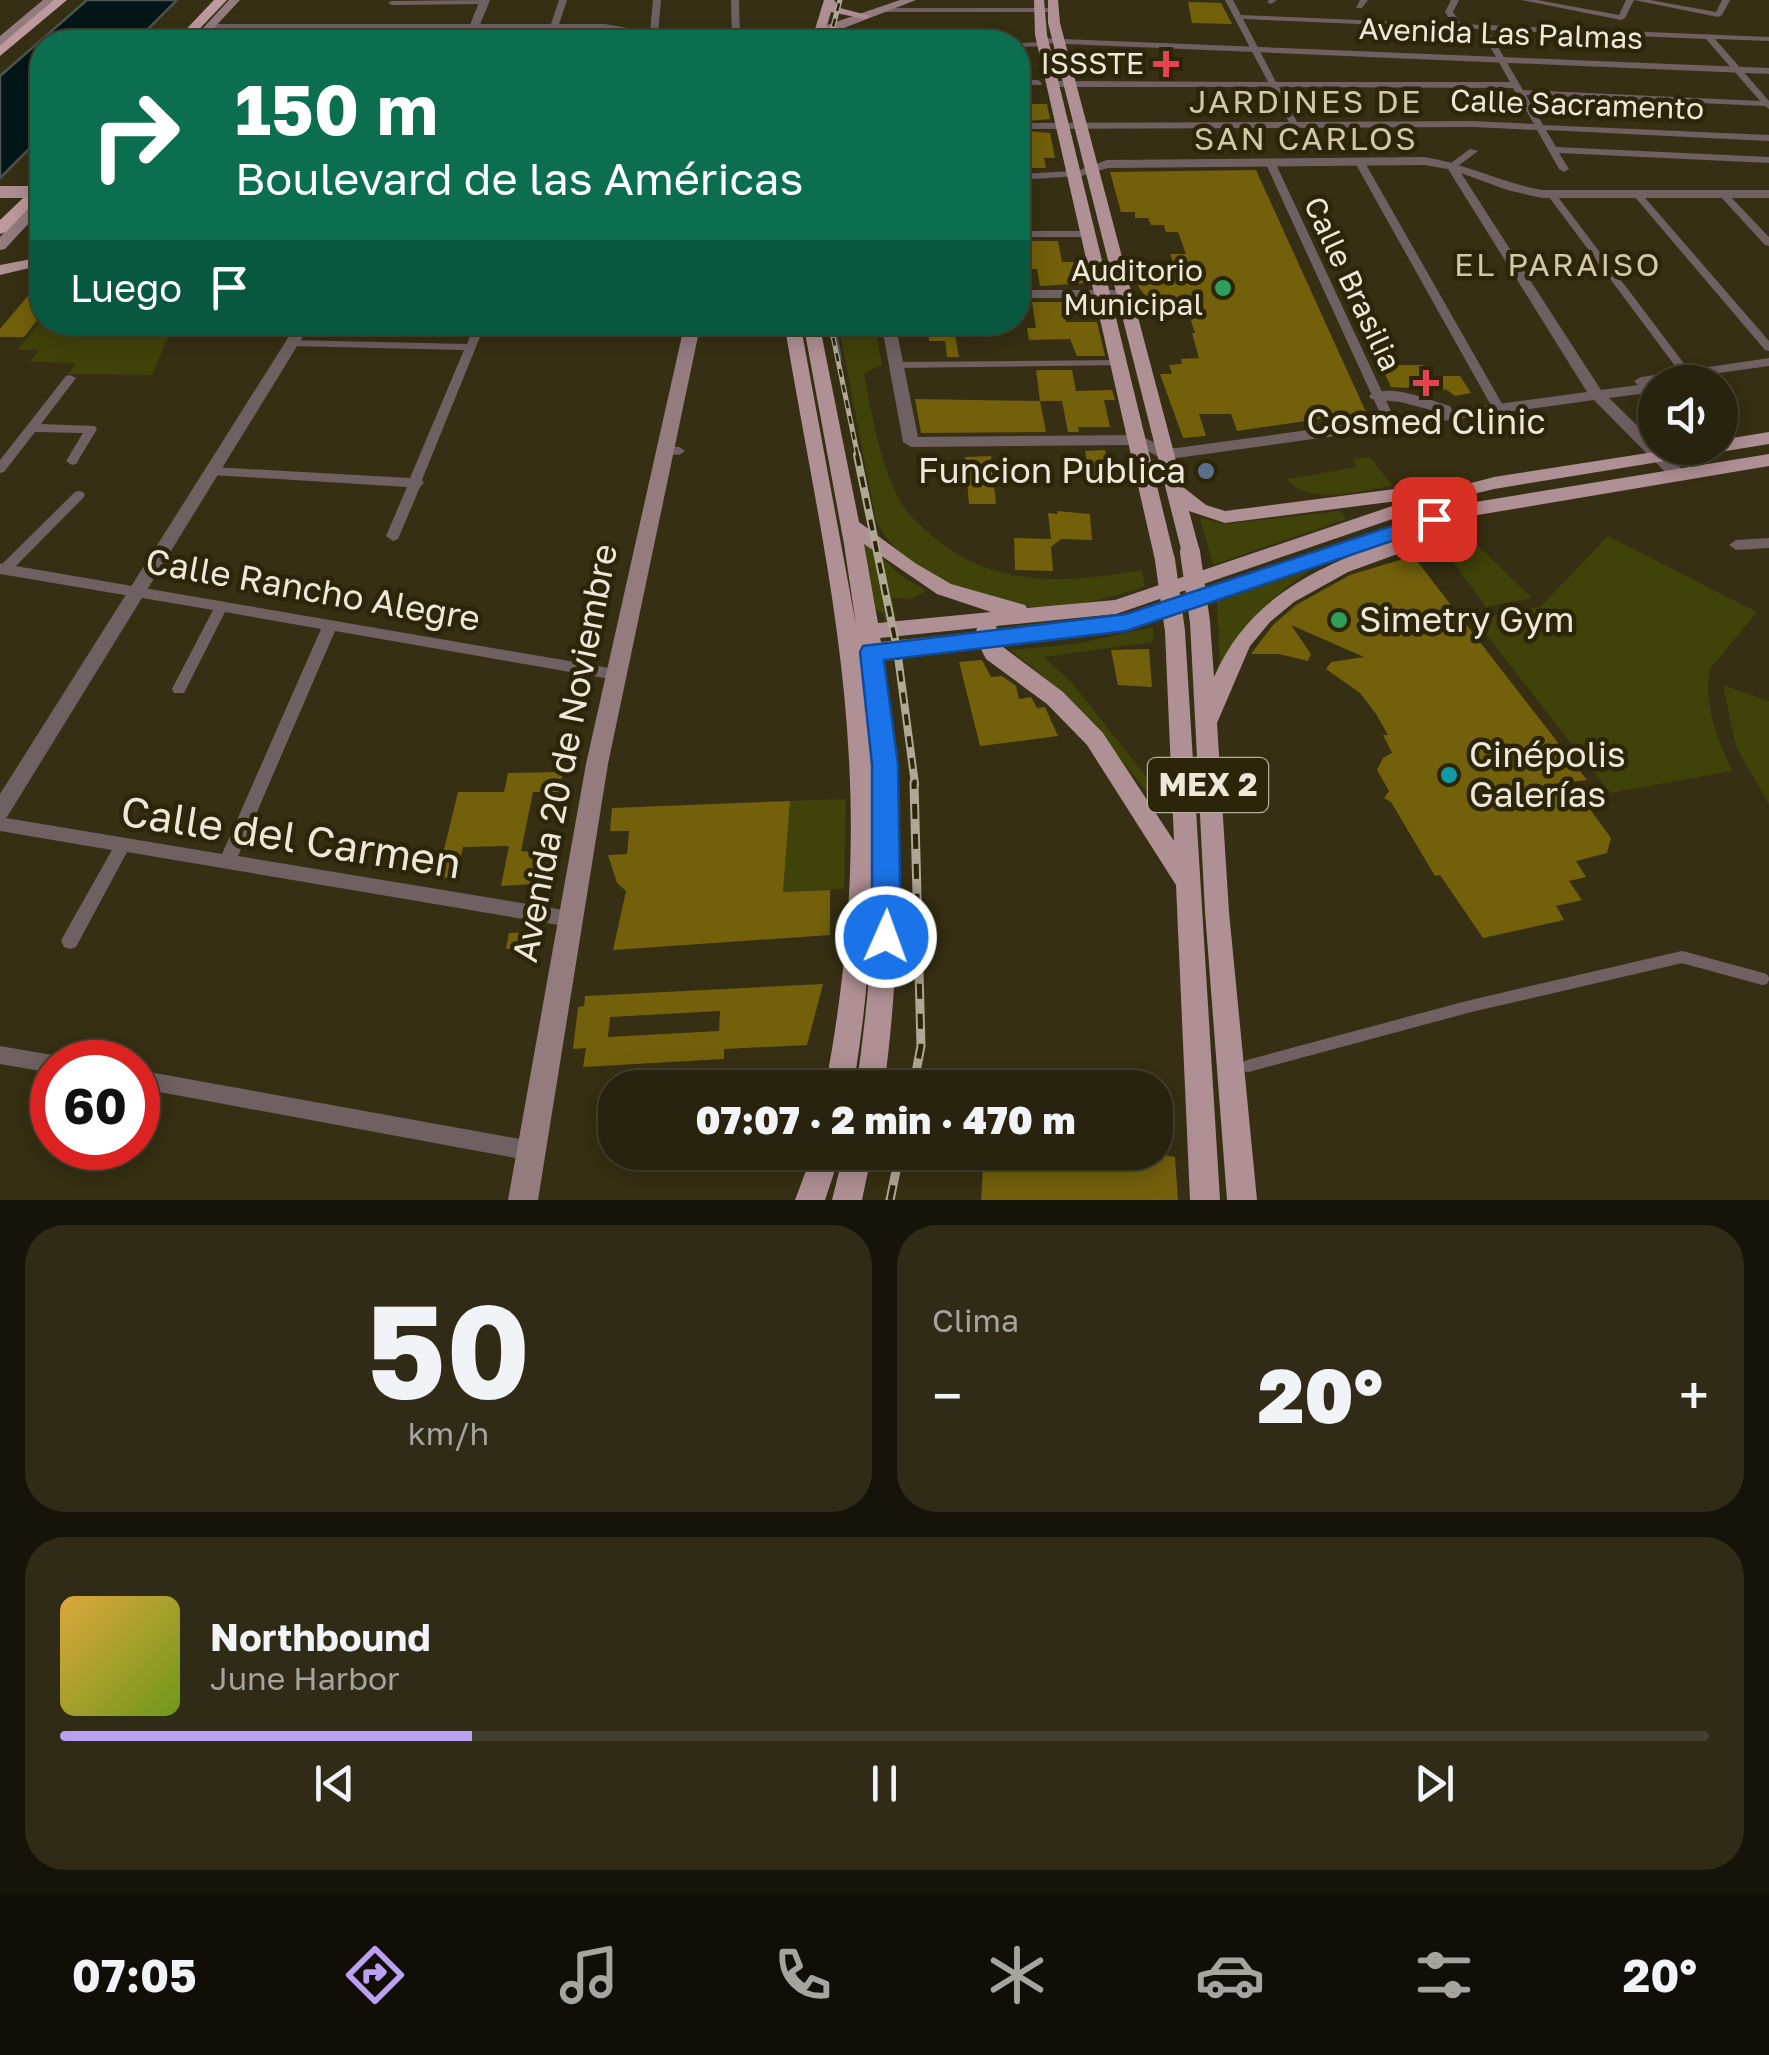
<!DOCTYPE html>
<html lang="es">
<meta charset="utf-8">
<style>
body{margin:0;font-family:"Golos Text",sans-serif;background:#302b17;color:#f1f3f6;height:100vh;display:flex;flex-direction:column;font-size:38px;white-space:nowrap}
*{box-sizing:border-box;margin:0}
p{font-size:32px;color:#a5a49e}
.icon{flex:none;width:55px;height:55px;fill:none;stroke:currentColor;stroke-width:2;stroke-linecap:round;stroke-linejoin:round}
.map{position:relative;height:1200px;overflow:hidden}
.side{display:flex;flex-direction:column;gap:25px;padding:25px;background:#161308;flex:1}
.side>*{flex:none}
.top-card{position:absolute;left:30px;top:30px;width:1000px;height:305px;border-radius:40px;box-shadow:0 5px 25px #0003,0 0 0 2px #44402e;background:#0b6e4f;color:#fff;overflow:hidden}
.fabs{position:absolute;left:1638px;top:365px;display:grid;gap:20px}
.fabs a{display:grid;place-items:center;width:100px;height:100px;border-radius:50%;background:#28230e;box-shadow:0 5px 25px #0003,0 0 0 2px #44402e;font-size:50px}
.speed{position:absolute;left:30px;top:1040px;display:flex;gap:20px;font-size:50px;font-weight:700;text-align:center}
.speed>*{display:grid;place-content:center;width:130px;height:130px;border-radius:50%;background:#28230e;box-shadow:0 5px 25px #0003,0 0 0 2px #44402e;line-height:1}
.speed .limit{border:15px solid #d22;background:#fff;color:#111}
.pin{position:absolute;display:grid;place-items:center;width:85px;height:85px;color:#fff;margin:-42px;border-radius:20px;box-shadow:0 5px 15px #0006}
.me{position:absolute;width:110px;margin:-55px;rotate:2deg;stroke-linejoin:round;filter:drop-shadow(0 0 8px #0008)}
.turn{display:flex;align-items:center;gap:35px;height:210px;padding:0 40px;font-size:45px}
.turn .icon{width:130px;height:130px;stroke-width:2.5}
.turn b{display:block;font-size:70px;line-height:85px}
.then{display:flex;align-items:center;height:95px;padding:0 40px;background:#0003;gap:20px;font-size:38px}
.big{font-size:75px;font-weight:800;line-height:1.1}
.side .widget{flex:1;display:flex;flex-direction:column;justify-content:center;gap:15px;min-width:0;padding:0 35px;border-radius:40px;background:#302b17}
.side .dial{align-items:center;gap:0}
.dial b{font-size:130px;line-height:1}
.song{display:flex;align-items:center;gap:30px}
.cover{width:120px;height:120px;border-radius:15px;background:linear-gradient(135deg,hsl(40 70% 55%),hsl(80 70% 35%))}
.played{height:10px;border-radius:5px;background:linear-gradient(90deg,#bca0f2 25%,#44402e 25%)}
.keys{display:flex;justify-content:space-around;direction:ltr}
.heat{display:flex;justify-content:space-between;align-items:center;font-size:55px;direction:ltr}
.side .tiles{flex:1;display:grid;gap:25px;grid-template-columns:1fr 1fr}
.widget:last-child{grid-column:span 2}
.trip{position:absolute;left:598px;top:1070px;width:575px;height:100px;border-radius:40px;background:#28230e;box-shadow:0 5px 25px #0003,0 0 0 2px #44402e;font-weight:800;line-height:100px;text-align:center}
.menu{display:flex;height:160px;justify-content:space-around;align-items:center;background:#100e06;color:#a5a49e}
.menu .icon{width:70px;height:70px}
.menu .active{color:#bca0f2}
.menu b{font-size:45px;color:#f1f3f6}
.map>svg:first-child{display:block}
.green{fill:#3f4209}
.water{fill:#041617;stroke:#4a5551;stroke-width:2.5}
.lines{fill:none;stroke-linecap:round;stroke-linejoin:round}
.stream{stroke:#4a5551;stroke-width:2.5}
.building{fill:#72600b;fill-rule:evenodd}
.pedestrian{stroke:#6f6062;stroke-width:12}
.minor{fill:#6f6062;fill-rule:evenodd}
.tertiary{fill:#6f6062;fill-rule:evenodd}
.secondary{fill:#937b7e;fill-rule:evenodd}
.primary{fill:#af9094;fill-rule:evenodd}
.trunk{fill:#bc9a9e;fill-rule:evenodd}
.rail-far2-casing{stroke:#aea894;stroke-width:5}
.rail-far1-casing{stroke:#aea894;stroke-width:8}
.rail-casing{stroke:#aea894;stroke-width:9}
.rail-far2{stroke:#2c2509;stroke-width:2.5;stroke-dasharray:8;stroke-linecap:butt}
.rail-far1{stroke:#2c2509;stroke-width:4;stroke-dasharray:11;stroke-linecap:butt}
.rail{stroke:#2c2509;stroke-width:5;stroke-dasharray:15;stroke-linecap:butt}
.primary-bridge-far1{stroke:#af9094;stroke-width:12}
.primary-bridge{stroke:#af9094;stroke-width:20}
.route{fill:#1a73e8;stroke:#114b97;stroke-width:2.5}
.health-dot{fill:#e0444e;stroke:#2c2509;stroke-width:4}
.leisure-dot{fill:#2e9e5b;stroke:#2c2509;stroke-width:4}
.service-dot{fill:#5c6f8a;stroke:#2c2509;stroke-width:4}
.culture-dot{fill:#0f9aa8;stroke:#2c2509;stroke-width:4}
.labels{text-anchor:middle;stroke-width:9;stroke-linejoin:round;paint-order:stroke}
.far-street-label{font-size:30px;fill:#ede8d8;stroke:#2c2509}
.far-poi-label{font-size:30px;fill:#ede8d8;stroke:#2c2509;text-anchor:end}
.far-neighbourhood-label{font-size:32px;letter-spacing:2.5px;fill:#d0c8a8;stroke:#2c2509}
.shield{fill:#2c2509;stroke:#b3ae9a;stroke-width:2.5}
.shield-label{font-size:32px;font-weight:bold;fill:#ede8d8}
.poi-label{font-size:35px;fill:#ede8d8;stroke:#2c2509;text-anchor:start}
.street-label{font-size:35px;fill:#ede8d8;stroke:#2c2509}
.near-street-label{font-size:42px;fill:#ede8d8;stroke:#2c2509}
</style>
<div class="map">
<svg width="1769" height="1200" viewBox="0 0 1769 1200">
<rect width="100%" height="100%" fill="#362f13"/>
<!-- green -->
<g class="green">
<polygon points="42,320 42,322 174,323 152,375 68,374 76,363 30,362 39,350 17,350"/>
<path d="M838,323H874L882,365L864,373C872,416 880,467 903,506C911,519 925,529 936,539C997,589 1070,583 1142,570L1145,587C1111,597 1075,608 1039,607C985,606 898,571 876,520Z"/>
<path d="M1370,457L1393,486C1363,490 1308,507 1287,479L1357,467L1353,459Z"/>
<polygon points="1341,511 1346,519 1213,565 1200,518 1226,524"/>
<polygon points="1468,536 1532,598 1486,607 1442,547"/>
<path d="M1608,536L1757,612L1710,669C1703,706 1718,739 1732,771L1610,793L1474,619L1540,607Z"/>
<polygon points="863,540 900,575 926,591 911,599 892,598 896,620 885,622 883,613 876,610"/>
<path d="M1326,560C1275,593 1249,616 1220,670L1217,601Z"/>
<path d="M1153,627V642L1044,657L1072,683L1149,780V795C1107,740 1065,690 1010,650L1075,644Z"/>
<polygon points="1723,685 1769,701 1769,804 1736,747"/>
<polygon points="846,799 844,889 783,892 790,801"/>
</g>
<!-- water -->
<polygon class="water" points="87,0 177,0 135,42 42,42 42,136 0,178 0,76"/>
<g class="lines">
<!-- stream -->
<polyline class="stream" points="834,322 841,360"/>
</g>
<!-- building -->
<g class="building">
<polygon points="1188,2 1221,3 1232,24 1192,23"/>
<polygon points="1018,104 1047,104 1050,119 1018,122"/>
<polygon points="1018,130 1050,133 1055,158 1044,158 1046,168 1027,168 1024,149 1018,149"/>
<polygon points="1256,170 1366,412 1237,431 1231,414 1199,414 1206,436 1183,438 1160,374 1172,374 1169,365 1182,364 1181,359 1199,358 1192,333 1195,333 1186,305 1152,305 1138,286 1147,274 1177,273 1170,254 1186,254 1178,232 1166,232 1164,225 1151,225 1148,218 1135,218 1135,212 1121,212 1110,172"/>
<polygon points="1018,241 1058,241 1062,262 1083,262 1088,283 1040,286 1037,269 1018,269"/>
<polygon points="42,279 42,314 24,337 0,337 0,329"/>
<polygon points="1032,302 1062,302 1066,322 1097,322 1105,356 1077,356 1070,339 1029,340 1027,328 1036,328"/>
<polygon points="954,329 959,357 947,357 945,341 929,341 928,330"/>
<polygon points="1381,365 1423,365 1429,376 1460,376 1471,393 1455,396 1447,390 1391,387"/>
<polygon points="1036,370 1072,370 1076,391 1112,390 1115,400 1104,400 1110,427 1078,427 1079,432 1068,432 1062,401 1040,401"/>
<polygon points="915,399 1040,401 1046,432 921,433"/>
<polygon points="1105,450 1111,476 1090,476 1085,451"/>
<polygon points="991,456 996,504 969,504 965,457"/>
<polygon points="1057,511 1090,514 1092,540 1061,539 1051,547 1053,571 1015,570 1014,538 1051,539 1048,513 1058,514"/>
<polygon points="1413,556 1587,780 1570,782 1611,838 1607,853 1576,861 1586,877 1569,881 1582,900 1556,906 1564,920 1483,938 1440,875 1435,876 1391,802 1384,798 1389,791 1377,770 1383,758 1392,753 1383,735 1388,735 1376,714 1360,693 1326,669 1331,662 1364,657 1291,625 1311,654 1308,661 1279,654 1251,654 1273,625 1296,605 1350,575"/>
<polygon points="1149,649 1152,687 1118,685 1111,650"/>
<polygon points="982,660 991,677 1002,676 1016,686 1019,699 1031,697 1037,708 1045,707 1058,736 980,746 959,662"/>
<polygon points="563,772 559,792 533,792 521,851 538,853 532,884 501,886 509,846 463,847 456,877 437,878 458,792 504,792 508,773"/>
<polygon points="790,801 783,892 830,890 830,935 613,950 626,891 617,883 608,855 627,854 629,831 610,831 612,808"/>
<polygon points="541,932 538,948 506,949 509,933"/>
<path d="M823,984L807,1045L724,1049V1059L583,1067L586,1048L573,1049L578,1007L584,1006L585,996ZM720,1011L719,1031L608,1037L610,1017Z"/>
<polygon points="984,1152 1142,1152 1175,1157 1178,1200 981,1200"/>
</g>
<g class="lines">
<!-- pedestrian -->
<polyline class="pedestrian" points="1248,1066 1467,1007 1682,957 1763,979"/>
<!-- minor -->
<g class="minor">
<polygon points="486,0 486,4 483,4 392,5 388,3 392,1"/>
<polygon points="559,0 567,0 559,24 605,24 650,32 653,0 661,0 658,34 692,42 678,42 605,28 557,28 553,42 545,42 550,28 210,28 206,26 210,24 551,24"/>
<polygon points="731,0 739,0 740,42 732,42"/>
<path d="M1225,0H1233L1241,15L1453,24L1445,12L1451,0H1459L1453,12L1461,24L1769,37V41L1715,39L1769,101V109L1765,106L1526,95L1543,125L1769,135V141L1546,130L1556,147L1769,157V163L1559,153L1569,169L1564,172L1559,169L1537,130L1472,127L1022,129L1018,126L1022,123L1289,122L1270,87H1054L1050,84L1054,81L1268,82ZM1243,19L1480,29L1510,82H1276ZM1488,30L1706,39L1760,101L1523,90ZM1279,87L1513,88L1534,124L1472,121L1297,122Z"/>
<polygon points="1269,0 1277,0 1271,4 1267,2"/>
<polygon points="1360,0 1368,0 1362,8 1356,8"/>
<polygon points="1521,0 1537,0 1619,15 1626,0 1634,0 1625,18 1621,20"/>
<polygon points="1634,0 1650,0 1716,12 1722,0 1730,0 1722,15 1718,17"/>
<polygon points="888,8 1053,8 1057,10 1053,12 885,12 885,8"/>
<polygon points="883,38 902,42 880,42 880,38"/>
<polygon points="1044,42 1047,42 1047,46 1018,47 1018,43"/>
<polygon points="1038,80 1042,83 1041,85 1018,85 1018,80"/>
<polygon points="1470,149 1478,151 1458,166 1456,172 1450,172 1451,163"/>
<polygon points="1359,158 1364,161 1505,409 1503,412 1495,412 1493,409 1354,161"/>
<polygon points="1270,159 1275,162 1397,424 1395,427 1387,427 1385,424 1265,162"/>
<polygon points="1075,171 1078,172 1078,176 1018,180 1018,174"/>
<polygon points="1634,192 1640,192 1769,341 1769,351 1765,350 1634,196"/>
<polygon points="1720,192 1726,192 1769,237 1769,246 1765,245 1720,196"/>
<polygon points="1549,193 1555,193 1698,382 1687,382 1549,197"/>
<polygon points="1018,231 1088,231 1093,234 1088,237 1018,237"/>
<polygon points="475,322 486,322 422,480 424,483 420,487 398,539 393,541 386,536 407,487 212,475 206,471 212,467 410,478 464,350 291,346 285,343 291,340 467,344"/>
<polygon points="1119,360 1123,361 1123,365 896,368 890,365 896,362"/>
<polygon points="70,375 76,378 41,424 95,426 97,429 76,464 72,465 66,461 83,433 35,432 4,472 0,473 0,460 66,376"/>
<polygon points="664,446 679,447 685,451 679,455 660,453 658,450"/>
<polygon points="79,491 83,492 85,495 83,498 16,566 621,670 623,674 621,678 616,680 335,631 238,856 570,911 576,914 579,919 576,924 570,927 127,852 76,947 70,949 64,947 61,941 64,935 112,850 0,831 0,817 222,854 321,629 225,612 184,693 174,693 172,689 213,610 0,574 0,563 2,564 75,492"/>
<polygon points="1769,538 1769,548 1736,550 1729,545 1736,540"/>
<polygon points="0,1046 52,1055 59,1058 61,1062 52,1062 52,1073 0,1064"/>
<polygon points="138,1070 531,1141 538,1144 541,1151 538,1158 531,1161 138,1088"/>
</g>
<!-- tertiary -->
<g class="tertiary">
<polygon points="480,0 490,0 473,42 463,42"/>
<polygon points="1038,38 1769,68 1769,74 1042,43 1038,42"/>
<path d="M1424,157C1465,163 1501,183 1542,190H1769V198H1542L1507,190L1461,173L1601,390L1638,385L1634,381L1641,377L1769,358V366L1655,382V392L1609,398L1655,443V448H1660L1683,470L1685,474L1683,478H1671L1594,400L1177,458L1159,457L1136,445L911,447L903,442L881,322H895L918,437L1138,435L1167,448H1177L1439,412L1400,402L1371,399L1369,396C1389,382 1428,400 1450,406L1452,410L1587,392L1448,169L1424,165L1108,168L1075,178L1069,174L1107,160Z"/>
<polygon points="1018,290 1125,290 1132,294 1125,298 1018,298"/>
<polygon points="298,322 312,322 7,817 0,820 0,794"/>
</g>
<!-- secondary -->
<g class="secondary">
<polygon points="43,0 55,0 0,45 0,36"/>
<polygon points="229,0 240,0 201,42 190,42"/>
<polygon points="900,0 916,0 808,42 794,42 824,26"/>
<polygon points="42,197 42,209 5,249 0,250 0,237 37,198"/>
<polygon points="685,322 701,322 608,764 538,1200 508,1200 586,764"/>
</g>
<!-- primary -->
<g class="primary">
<polygon points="824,0 834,0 840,8 871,16 865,19 831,12 822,42 811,42"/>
<polygon points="1034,0 1044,0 1047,35 1175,560 1165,567 1155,560 1035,35"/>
<path d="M1048,0H1058L1060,23L1183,487L1206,505L1225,511L1418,486L1424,488L1426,495L1494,477L1680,448H1720V440L1769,432V444L1494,489L1445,501L1116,614L996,626L997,629L1126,615L1463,504L1769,454V466L1460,518L1468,524L1466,529L1348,572L1294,602L1270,622L1250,646L1217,723L1229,912L1257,1200H1227L1205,912L1190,622L1193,617H1207L1210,622L1214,677C1247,601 1313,568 1388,542L1127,630L999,644L1063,692L1103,733L1174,841L1165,631L1168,626H1182L1185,631L1220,1200H1190L1176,885L1087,745L1047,704L986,659L980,647L884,658C903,802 903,943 884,1088H856C874,967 880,848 870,727C869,707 869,675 861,661C880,804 877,945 853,1088H825C846,979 855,870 849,760C842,613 808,468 784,322H800L856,625L844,544L803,322H819L859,522L915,563L951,584L1025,605L1027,608L1115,600L1413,499L1225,523L1189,511L1200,552L1197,557H1183L1048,23ZM864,544L937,594L991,612L878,623ZM977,628L976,632L881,642L880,638Z"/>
<polygon points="42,257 42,265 0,275 0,265"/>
<polygon points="813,1152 841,1152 825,1200 795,1200"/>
<polygon points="844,1152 872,1152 862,1200 832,1200"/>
</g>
<!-- trunk -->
<g class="trunk">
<polygon points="54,0 67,0 0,56 0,45"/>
<polygon points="214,0 227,0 187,42 174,42"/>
<polygon points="42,180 42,194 6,232 0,234 0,220"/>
</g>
<defs>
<g id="rail-far2">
<polyline points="829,42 840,0"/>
<polyline points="830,322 858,457"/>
</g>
<polyline id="rail-far1" points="857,455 897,649 915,784"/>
<g id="rail">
<polyline points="913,1088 921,1046 914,782"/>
<polyline points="890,1200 900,1152"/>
</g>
</defs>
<!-- rail-far2 casing -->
<use href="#rail-far2" class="rail-far2-casing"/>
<!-- rail-far1 casing -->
<use href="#rail-far1" class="rail-far1-casing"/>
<!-- rail casing -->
<use href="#rail" class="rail-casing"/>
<!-- rail-far2 -->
<use href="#rail-far2" class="rail-far2"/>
<!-- rail-far1 -->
<use href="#rail-far1" class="rail-far1"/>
<!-- rail -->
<use href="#rail" class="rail"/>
<!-- primary-bridge-far1 -->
<polyline class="primary-bridge-far1" points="0,192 42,192"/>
<!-- primary-bridge -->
<g class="primary-bridge">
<polyline points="1190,552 1200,622"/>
<polyline points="1165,560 1175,631"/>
</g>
</g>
<!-- route -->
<polygon class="route" points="1434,512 1442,514 1445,519 1442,524 1126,631 884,660 898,764 901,937 896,947 886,950 876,947 872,937 872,764 860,652 863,646 1126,614"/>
<!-- markers -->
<g class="health-dot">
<path d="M1161 49h10v10h10v10h-10v10h-10v-10h-10v-10h10z"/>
<path d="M1421 368h10v10h10v10h-10v10h-10v-10h-10v-10h10z"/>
</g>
<g class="leisure-dot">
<circle cx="1223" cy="288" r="10"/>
<circle cx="1339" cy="620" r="10"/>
</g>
<circle class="service-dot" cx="1206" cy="471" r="10"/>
<circle class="culture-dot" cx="1449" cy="775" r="10"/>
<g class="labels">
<!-- far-street labels -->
<g class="far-street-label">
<text transform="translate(1501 34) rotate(2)" y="10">Avenida Las Palmas</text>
<text transform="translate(1577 105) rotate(2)" y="10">Calle Sacramento</text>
<text transform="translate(1352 284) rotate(65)" y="10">Calle Brasilia</text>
</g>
<!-- far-poi labels -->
<g class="far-poi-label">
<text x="1144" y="74">ISSSTE</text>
<text x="1203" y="281">Auditorio<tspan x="1203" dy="34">Municipal</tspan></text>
</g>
<!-- far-neighbourhood labels -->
<g class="far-neighbourhood-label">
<text x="1306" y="113">JARDINES DE<tspan x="1306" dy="37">SAN CARLOS</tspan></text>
<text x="1558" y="276">EL PARAISO</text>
</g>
<!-- shield labels -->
<rect class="shield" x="1148" y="758" width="120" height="54" rx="8"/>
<g class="shield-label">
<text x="1208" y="796">MEX 2</text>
</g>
<!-- poi labels -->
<g class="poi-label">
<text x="1426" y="434" text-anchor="middle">Cosmed Clinic</text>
<text x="1186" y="483" text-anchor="end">Funcion Publica</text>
<text x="1359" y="632">Simetry Gym</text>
<text x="1469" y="767">Cinépolis<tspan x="1469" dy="40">Galerías</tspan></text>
</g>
<!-- street labels -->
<g class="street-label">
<text transform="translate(313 590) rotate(10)" y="12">Calle Rancho Alegre</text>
<text transform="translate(565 753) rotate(-79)" y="12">Avenida 20 de Noviembre</text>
</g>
<!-- near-street labels -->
<g class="near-street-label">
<text transform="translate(291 837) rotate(9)" y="15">Calle del Carmen</text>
</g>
</g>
</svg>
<div class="fabs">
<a><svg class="icon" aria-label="sound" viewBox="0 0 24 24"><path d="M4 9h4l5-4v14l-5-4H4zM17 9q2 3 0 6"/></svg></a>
</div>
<div class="speed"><div class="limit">60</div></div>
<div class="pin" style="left:1434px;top:519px;background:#d93025"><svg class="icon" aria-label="arrive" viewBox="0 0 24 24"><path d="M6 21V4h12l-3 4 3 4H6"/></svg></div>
<svg class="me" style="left:886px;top:937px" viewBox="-20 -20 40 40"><circle r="17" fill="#1a73e8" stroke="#fff" stroke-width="3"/><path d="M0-11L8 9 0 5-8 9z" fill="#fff"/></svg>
<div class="trip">07:07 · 2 min · 470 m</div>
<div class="top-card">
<div class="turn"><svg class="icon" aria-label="right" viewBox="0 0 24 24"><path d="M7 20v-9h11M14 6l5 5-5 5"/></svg><div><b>150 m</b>Boulevard de las Américas</div></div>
<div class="then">Luego<svg class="icon" aria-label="arrive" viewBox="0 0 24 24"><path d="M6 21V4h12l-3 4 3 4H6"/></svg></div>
</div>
</div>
<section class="side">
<div class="tiles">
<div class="widget dial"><b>50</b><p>km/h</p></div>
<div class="widget"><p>Clima</p>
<div class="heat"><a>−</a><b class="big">20°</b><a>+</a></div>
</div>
<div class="widget">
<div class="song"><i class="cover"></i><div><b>Northbound</b><p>June Harbor</p></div></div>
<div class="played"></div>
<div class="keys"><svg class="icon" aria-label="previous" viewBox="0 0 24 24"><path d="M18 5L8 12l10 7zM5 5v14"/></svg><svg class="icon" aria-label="pause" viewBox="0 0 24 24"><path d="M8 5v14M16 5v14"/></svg><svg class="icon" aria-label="next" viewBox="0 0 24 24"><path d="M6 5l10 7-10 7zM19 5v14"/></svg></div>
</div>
</div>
</section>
<nav class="menu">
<b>07:05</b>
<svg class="icon active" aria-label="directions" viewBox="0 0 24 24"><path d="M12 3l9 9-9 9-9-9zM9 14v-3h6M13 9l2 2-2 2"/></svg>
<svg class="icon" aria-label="music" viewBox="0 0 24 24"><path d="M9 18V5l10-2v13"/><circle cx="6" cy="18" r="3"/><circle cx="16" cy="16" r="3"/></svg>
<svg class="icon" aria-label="phone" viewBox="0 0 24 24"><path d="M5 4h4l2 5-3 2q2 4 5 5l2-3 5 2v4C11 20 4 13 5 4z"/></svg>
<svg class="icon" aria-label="climate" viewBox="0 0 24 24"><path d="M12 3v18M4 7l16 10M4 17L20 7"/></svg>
<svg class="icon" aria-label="car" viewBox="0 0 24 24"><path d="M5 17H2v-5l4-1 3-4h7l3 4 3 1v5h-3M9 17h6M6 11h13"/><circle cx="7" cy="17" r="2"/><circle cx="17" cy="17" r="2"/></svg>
<svg class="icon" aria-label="filters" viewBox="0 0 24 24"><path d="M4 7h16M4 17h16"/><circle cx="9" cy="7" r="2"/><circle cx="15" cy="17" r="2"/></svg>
<b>20°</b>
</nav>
